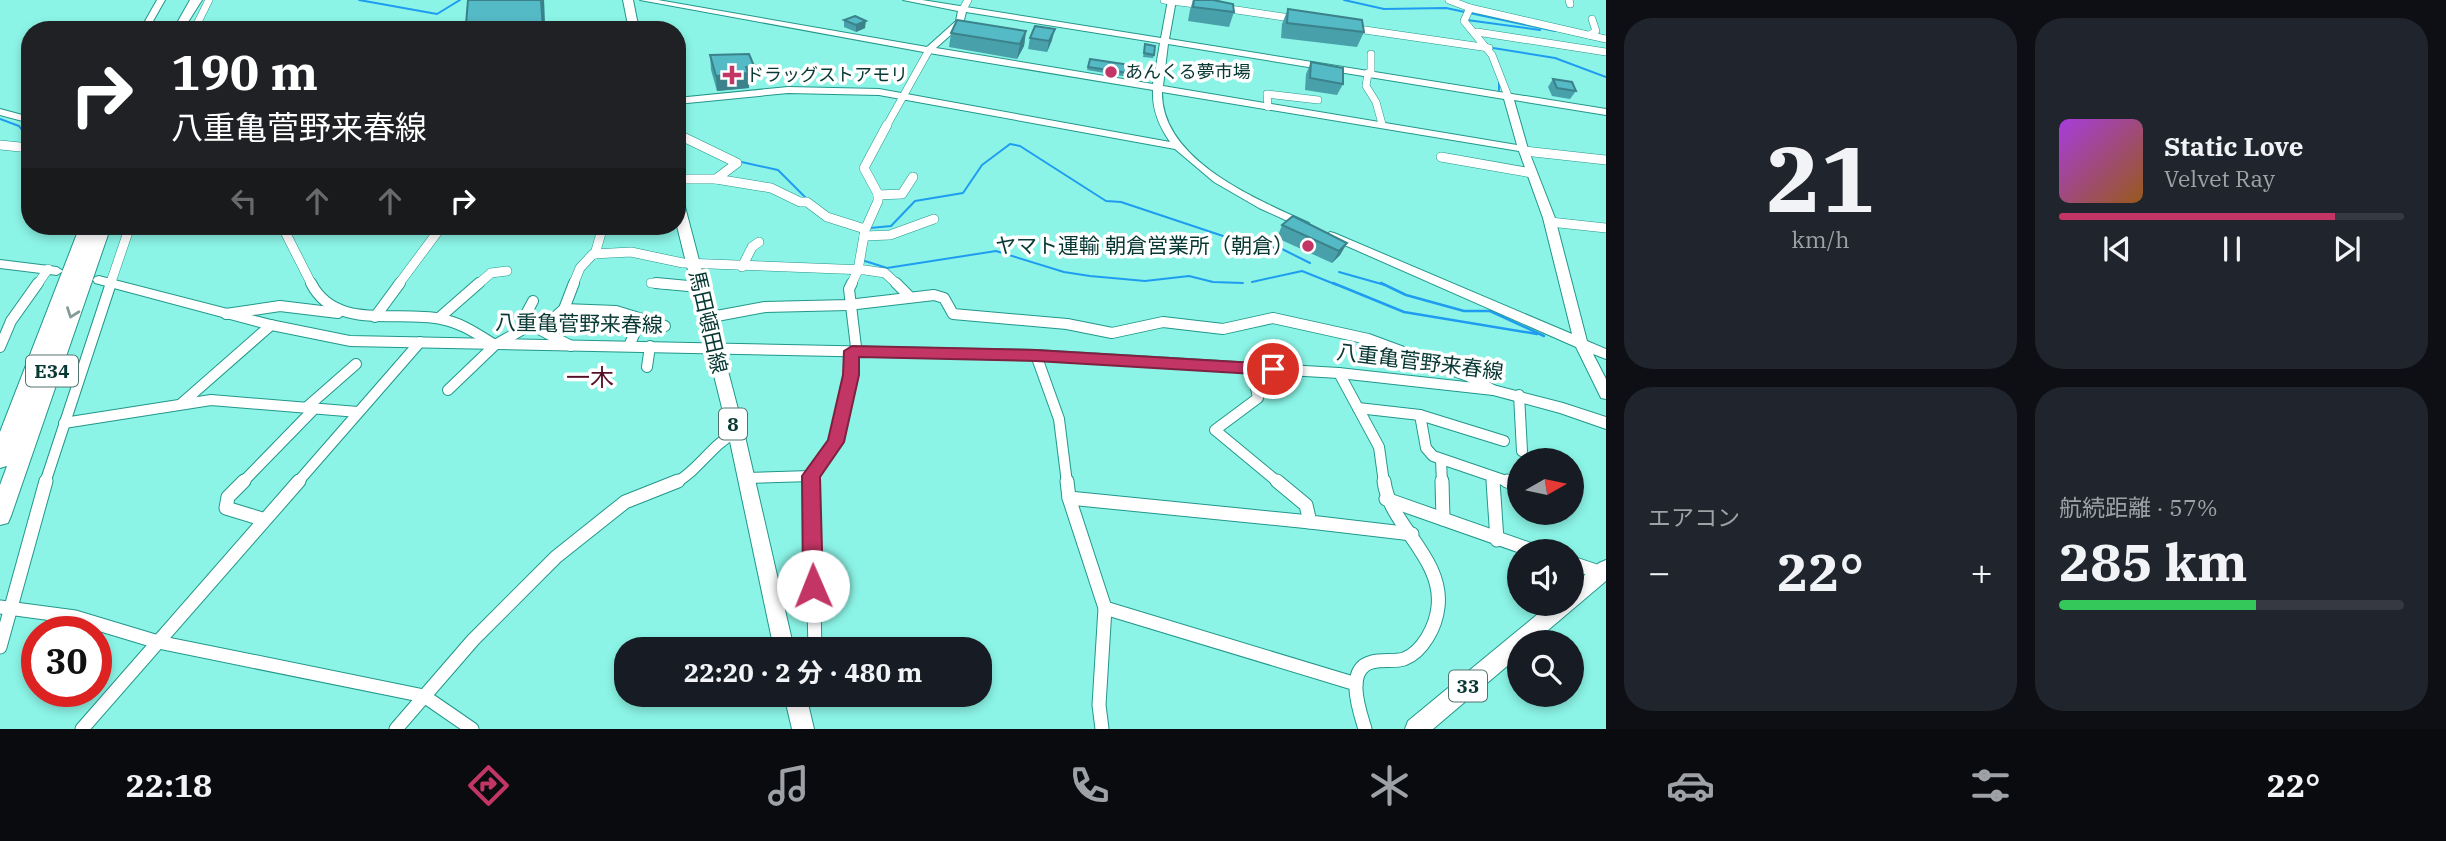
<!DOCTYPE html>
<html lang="ja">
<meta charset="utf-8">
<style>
body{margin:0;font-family:"IBM Plex Serif","Noto Sans JP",serif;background:#20242c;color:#f1f3f6;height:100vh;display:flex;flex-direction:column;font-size:26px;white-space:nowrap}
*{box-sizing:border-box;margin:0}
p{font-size:23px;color:#9ea1a6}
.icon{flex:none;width:38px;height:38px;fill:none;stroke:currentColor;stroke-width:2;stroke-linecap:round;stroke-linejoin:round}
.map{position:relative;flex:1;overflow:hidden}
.sheet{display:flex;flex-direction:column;gap:18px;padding:18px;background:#0d0f14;width:840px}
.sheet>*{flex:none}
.top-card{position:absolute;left:21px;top:21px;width:665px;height:214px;border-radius:28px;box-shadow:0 4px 10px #0003;background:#202124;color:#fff;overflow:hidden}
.needle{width:46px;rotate:81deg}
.fabs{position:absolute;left:1507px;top:448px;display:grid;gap:14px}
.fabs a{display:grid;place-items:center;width:77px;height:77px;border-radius:50%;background:#171b24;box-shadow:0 4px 10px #0003;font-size:35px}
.speed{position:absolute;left:21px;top:616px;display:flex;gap:14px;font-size:35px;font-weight:700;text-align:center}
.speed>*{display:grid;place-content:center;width:91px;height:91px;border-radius:50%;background:#171b24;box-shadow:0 4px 10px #0003;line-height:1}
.speed .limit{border:10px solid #d22;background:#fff;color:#111}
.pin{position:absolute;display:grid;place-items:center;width:60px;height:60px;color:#fff;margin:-30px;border:4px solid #fff;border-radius:50%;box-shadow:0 2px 7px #0007}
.me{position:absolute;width:77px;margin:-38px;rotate:359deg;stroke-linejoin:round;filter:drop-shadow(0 0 5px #0008)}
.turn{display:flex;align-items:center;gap:24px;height:147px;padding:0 35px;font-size:32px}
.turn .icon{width:91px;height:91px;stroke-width:2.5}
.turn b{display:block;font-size:49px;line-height:60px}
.lanes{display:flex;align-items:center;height:66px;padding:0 35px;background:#0003;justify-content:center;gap:35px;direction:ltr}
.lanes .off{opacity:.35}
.big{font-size:52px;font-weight:700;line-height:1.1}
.sheet .card{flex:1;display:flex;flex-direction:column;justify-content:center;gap:10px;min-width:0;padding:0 24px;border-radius:28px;background:#20242c}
.sheet .dial{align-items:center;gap:0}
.dial b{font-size:91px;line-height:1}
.song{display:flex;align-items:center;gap:21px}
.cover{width:84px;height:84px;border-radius:10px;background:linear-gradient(135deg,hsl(280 70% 55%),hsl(30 70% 35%))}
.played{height:7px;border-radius:4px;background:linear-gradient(90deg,#c23564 80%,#363941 80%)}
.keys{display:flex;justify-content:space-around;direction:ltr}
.heat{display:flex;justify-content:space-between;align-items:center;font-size:38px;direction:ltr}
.charge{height:10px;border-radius:5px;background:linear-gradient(90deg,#34c759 57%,#363941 0)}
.sheet .tiles{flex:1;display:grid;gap:18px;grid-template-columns:repeat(2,1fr)}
.trip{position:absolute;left:614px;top:637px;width:378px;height:70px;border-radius:28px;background:#171b24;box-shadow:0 4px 10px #0003;font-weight:700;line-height:70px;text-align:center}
.tabs{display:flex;height:112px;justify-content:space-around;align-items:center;background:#090b0e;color:#9ea1a6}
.tabs .icon{width:49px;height:49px}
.tabs .selected{color:#c23564}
.tabs b{font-size:32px;color:#f1f3f6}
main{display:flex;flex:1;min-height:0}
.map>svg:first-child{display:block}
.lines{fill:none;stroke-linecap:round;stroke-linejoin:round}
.stream-far1{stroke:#1f9cf0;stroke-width:2}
.stream{stroke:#1f9cf0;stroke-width:2.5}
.street-far3-casing{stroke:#22978b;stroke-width:8}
.street-far2-casing{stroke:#22978b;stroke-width:10}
.street-far1-casing{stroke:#22978b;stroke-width:12}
.street-casing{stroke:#22978b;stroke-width:15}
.secondary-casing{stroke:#22978b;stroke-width:2}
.primary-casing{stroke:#22978b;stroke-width:2}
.highway-casing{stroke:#22978b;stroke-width:2}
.street-far3{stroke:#fff;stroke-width:7}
.street-far2{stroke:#fff;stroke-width:9}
.street-far1{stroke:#fff;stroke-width:10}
.street{stroke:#fff;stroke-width:13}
.secondary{fill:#fff;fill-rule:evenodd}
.primary{fill:#fff;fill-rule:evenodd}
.highway{fill:#fff;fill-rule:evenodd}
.wall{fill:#48a0aa}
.shaded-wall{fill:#3b828b}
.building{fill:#54bac6;stroke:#3b828b;stroke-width:2}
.oneway{stroke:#849c99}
.route{fill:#c23564;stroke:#7e2241;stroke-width:2}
.poi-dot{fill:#c23564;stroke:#fff;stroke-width:2.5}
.labels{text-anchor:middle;stroke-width:7;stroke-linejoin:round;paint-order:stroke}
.far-poi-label{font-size:18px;fill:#083833;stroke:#fff;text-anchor:start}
.shield{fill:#fff;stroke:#527470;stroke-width:2}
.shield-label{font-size:19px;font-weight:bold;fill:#083833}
.poi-label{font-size:21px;fill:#083833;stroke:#fff;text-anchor:end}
.street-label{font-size:21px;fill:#083833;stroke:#fff}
.quarter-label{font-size:24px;fill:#551128;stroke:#fff}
</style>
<main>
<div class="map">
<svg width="1606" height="729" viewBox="0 0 1606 729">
<rect width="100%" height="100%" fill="#8bf4e6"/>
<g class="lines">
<!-- stream-far1 -->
<g class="stream-far1">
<polyline points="359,0 437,14 460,0"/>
<polyline points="1344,0 1384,9 1446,8 1555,31"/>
<polyline points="1467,20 1540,30"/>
<polyline points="1493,48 1555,58 1606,77"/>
<polyline points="1499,79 1499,90"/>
<polyline points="0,119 19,126 30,141"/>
<polyline points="737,161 778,170 807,199"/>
<polyline points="870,228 891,226 915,201 963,193 982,165 1010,144 1020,146 1106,201 1121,202 1256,247 1280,248 1310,263"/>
<polyline points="865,261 887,268 996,251 1064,272 1090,276 1145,281 1189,276 1213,282 1243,283"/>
<polyline points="1339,272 1385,285"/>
<polyline points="1252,282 1302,271 1337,285"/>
</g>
<!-- stream -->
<g class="stream">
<polyline points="1333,283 1404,312 1537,334"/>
<polyline points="1381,283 1406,295 1464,311 1490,311 1544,336"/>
</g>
<defs>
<g id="street-far3">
<polyline points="1164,0 1203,5"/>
<polyline points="1449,0 1470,8 1606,39"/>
<polyline points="1569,0 1570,4"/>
<polyline points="1223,8 1297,19"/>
<polyline points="1470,8 1464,21 1492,55 1508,96"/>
<polyline points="963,9 968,0"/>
<polyline points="1351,28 1489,48"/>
<polyline points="194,30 209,0"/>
<polyline points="1477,32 1606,52"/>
<polyline points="1590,35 1596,31 1592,19"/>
<polyline points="1371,54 1371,74"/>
<polyline points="1368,73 1366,86 1376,102 1382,124"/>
<polyline points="1268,107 1267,94 1318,100"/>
<polyline points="886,127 929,50"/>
</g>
<g id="street-far2">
<polyline points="677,134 737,163 716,179"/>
<polyline points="0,145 30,148"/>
<polyline points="1524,151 1606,160"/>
<polyline points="1441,157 1532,173"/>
<polyline points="677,179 716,179 771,188 800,202 807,202 827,217 865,229"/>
<polyline points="878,195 902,194 913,177"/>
<polyline points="1550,222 1606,228"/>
<polyline points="282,226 312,285"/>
<polyline points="864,236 890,235 934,219"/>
<polyline points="595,254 603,226"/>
<polyline points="742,267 752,247 759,242"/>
<polyline points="651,283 677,285"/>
<polyline points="37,285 48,269"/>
<polyline points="110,285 130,226"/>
<polyline points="398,285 442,226"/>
<polyline points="477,285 491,273 507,271"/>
<polyline points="573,285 580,268 593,254 631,252 683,263 865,270 885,273 898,285"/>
<polyline points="851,285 858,270 865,230 878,201 878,194 864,168 887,125"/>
</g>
<g id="street-far1">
<path d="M311,283C335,331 397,310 441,319C462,323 477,334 495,345"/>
<polyline points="656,283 699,287"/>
<polyline points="852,283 849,289 856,347"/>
<polyline points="896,283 910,297"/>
<polyline points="564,309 616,311 665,326"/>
<polyline points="226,314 280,306 338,313"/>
<polyline points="375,317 400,283"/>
<polyline points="439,318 479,283"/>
<polyline points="706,318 765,307 848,305 934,295 944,298 953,314 1067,324 1112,333 1163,322 1223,329 1273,318 1368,339 1468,376 1493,390"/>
<polyline points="537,328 571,346"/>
<polyline points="542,329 564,309 574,283"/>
<polyline points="629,346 636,330"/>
<polyline points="0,347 11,321 38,283"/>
<polyline points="1036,355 1059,419 1067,483"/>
<polyline points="647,367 650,346"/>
<polyline points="1252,368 1258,398 1215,430 1279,483"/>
<polyline points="1339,373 1379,447 1384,483"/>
<polyline points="448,390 495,345 527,327 526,314 533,301"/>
<polyline points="1519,395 1522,451"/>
<polyline points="181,404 271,325"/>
<polyline points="307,407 356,364"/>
<polyline points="1358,408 1420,415 1504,441"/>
<polyline points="1420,415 1426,448 1433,456 1512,483"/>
<polyline points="64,423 211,400 358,412"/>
<polyline points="1441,460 1442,483"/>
<polyline points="1493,477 1493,483"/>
<polyline points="746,478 811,476"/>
<polyline points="45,483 111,283"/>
<polyline points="242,483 315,408"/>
<polyline points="297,483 420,342"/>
<path d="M675,483C699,470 711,445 736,432"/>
<polyline points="811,483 811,476 836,442 851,375 852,351"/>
</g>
<g id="street">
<polyline points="244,481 228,497 226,508 262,519"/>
<polyline points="811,481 815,649"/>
<polyline points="1067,481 1069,498 1105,608 1099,705 1102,729"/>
<polyline points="1277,481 1306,505 1310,522 1412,534"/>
<polyline points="1442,481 1443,519"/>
<polyline points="1493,481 1497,540"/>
<polyline points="1507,481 1519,485"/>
<polyline points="1069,498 1310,522"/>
<polyline points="1386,499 1534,551"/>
<polyline points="1572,563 1602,573"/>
<polyline points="0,607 75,617 158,642 424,696 472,729"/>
<polyline points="1105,608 1356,684"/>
<polyline points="0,647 46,481"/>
<polyline points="82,729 299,481"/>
<polyline points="396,729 473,640 556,557 625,502 678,481"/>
<path d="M1365,729C1360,712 1344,669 1372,662C1382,659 1395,662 1404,659C1423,652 1436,626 1438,607C1444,558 1389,525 1384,481"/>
</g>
<g id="secondary">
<polygon points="157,0 165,0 148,30 140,30"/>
<path d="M640,0H658L927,47L956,21L958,11L903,0H922L1161,38L1168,0H1176L1169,39L1606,109V115L1514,100L1528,149L1555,218L1587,341L1606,349V359L1593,354L1606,379V399L1601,398L1576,347L1324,236L1330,232L1334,233L1572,334L1543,218L1519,151L1162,92C1161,160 1256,199 1309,223V227L1305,229L1259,208L1214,182L1175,149L879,95L788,93L677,104V98L788,87L879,89L1170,142C1159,126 1152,110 1153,90L929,53ZM966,12L1160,43L1153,84L936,48L963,24ZM1168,44L1504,99L1517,145L1163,86Z"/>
<polygon points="0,109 30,117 30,123 0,115"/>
<polygon points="0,260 57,267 63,271 57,275 0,268"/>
<polygon points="99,276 271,320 350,336 1036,350 1339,368 1493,385 1563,403 1606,417 1606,429 1560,413 1493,395 1339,378 1036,360 350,346 271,330 95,283 93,280 95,277"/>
</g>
<g id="primary">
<polygon points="623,0 633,0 639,30 629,30"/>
<polygon points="677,195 683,199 744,432 794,649 774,649 728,432 677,226"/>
<polygon points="1606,560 1606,581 1534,642 1519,642 1519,656 1433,729 1405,729 1408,721 1550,604 1572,604 1572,586 1599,563"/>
<polygon points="784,695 806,695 814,729 792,729"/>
</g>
<g id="highway">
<polygon points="190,0 202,0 183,30 173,30"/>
<polygon points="80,226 111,226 11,516 8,523 0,525 0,485 7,466 0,468 0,432"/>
</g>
</defs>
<!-- street-far3 casing -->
<use href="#street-far3" class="street-far3-casing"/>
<!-- street-far2 casing -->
<use href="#street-far2" class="street-far2-casing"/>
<!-- street-far1 casing -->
<use href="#street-far1" class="street-far1-casing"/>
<!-- street casing -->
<use href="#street" class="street-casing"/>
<!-- secondary casing -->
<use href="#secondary" class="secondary-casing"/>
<!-- primary casing -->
<use href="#primary" class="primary-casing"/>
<!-- highway casing -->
<use href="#highway" class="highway-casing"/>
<!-- street-far3 -->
<use href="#street-far3" class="street-far3"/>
<!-- street-far2 -->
<use href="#street-far2" class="street-far2"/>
<!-- street-far1 -->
<use href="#street-far1" class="street-far1"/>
<!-- street -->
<use href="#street" class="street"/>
<!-- secondary -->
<use href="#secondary" class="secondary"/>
<!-- primary -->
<use href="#primary" class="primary"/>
<!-- highway -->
<use href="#highway" class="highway"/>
</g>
<!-- wall -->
<g class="wall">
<polygon points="468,0 544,0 545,30 468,30 466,24"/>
<polygon points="1193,0 1213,0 1234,12 1229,27 1188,21 1190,10"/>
<polygon points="1288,9 1364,32 1357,47 1281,38 1282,24"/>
<polygon points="844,20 865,28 856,32 844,27"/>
<polygon points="1026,31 1024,46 1017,59 949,47 951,33"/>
<polygon points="1030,38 1052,40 1047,52 1028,49"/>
<polygon points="1145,44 1154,55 1153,58 1143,57"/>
<polygon points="710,55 754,66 754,81 749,82 749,88 717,91 711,70"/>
<polygon points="1090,59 1137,66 1134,78 1087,70"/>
<polygon points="1311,62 1343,84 1337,95 1305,90 1306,74"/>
<polygon points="1553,79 1576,91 1570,99 1552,96 1548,87"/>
<polygon points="1282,225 1347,243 1340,255 1332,263 1277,238"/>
</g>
<!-- shaded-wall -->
<g class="shaded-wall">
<polygon points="541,0 544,0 545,30 543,30"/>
<polygon points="866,21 865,28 856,32 856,25"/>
<polygon points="529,26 529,30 492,30"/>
<polygon points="1055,29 1052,40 1047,52 1049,41"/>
<polygon points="1026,31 1024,46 1017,59 1020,44"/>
<polygon points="754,66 754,81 749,82 749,88 717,91 716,76 746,67"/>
<polygon points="1347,243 1340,255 1332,263 1339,251"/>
</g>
<!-- building -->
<g class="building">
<polygon points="468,0 541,0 543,30 529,30 529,26 481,30 466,24"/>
<polygon points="1194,0 1213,0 1233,4 1234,12 1193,7"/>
<polygon points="1288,9 1362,20 1364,32 1287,23"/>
<polygon points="855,16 866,21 856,25 844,20"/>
<polygon points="957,20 1026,31 1020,44 951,33"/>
<polygon points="1035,26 1055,29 1049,41 1030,38"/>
<polygon points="1145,44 1155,46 1154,55 1144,53"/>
<polygon points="749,54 754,66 746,67 748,73 716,76 710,55"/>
<polygon points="1090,59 1137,66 1135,74 1088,67"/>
<polygon points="1311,62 1343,68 1343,84 1310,78"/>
<polygon points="1553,79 1572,82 1576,91 1557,88"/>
<polygon points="1293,216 1347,243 1339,251 1282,225"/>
</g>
<!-- one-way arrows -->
<defs><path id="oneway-chevron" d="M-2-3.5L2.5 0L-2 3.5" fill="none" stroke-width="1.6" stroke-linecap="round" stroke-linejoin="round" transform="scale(1.75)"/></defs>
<use class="oneway" href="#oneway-chevron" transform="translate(72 313) rotate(110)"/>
<!-- route -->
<polygon class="route" points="852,346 1036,350 1273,364 1281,369 1273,375 1036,361 859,357 859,375 844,442 820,477 823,586 820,592 813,595 806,592 803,586 802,476 828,440 843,375 844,351"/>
<!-- markers -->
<g class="poi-dot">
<circle cx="1111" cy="72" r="7"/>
<path d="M728.5 64.5h7v7h7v7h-7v7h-7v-7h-7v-7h7z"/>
<circle cx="1308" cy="246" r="7"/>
</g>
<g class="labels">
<!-- far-poi labels -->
<g class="far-poi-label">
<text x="1125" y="78">あんくる夢市場</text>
<text x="746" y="81">ドラッグストアモリ</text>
</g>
<!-- shield labels -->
<g class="shield">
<rect x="26" y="355.5" width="52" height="31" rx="5"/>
<rect x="719" y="408.5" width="28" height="31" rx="5"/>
<rect x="1449" y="670.5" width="38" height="31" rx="5"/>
</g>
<g class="shield-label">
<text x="52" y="378">E34</text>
<text x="733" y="431">8</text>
<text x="1468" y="693">33</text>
</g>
<!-- poi labels -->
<g class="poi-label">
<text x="1294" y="253">ヤマト運輸 朝倉営業所（朝倉）</text>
</g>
<!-- street labels -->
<g class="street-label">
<text transform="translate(708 322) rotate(77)" y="7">馬田頓田線</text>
<text transform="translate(579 324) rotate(1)" y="7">八重亀菅野来春線</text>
<text transform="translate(1420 362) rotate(7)" y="7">八重亀菅野来春線</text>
</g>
<!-- quarter labels -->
<g class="quarter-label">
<text x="590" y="386">一木</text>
</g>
</g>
</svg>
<div class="fabs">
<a><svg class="needle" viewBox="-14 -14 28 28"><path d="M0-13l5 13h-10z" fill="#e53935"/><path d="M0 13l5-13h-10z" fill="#9ea1a6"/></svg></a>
<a><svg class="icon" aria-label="sound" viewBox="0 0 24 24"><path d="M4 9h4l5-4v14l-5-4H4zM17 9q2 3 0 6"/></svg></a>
<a><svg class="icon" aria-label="search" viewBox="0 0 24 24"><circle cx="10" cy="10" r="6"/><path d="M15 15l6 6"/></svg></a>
</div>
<div class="speed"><div class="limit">30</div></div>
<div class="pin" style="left:1273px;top:369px;background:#d93025"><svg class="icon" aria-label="arrive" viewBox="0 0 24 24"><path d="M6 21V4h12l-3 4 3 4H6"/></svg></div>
<svg class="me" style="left:813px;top:586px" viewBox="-20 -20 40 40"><circle r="19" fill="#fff"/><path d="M0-13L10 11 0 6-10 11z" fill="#c23564"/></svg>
<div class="trip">22:20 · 2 分 · 480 m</div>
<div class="top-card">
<div class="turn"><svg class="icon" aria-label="right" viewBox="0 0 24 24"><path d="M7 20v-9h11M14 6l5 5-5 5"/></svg><div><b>190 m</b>八重亀菅野来春線</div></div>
<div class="lanes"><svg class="icon off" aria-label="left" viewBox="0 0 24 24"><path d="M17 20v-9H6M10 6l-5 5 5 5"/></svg><svg class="icon off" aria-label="ahead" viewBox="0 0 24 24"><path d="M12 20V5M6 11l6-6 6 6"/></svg><svg class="icon off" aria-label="ahead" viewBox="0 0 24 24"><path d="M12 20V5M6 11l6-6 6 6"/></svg><svg class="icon" aria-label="right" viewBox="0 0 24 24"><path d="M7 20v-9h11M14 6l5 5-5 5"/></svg></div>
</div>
</div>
<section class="sheet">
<div class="tiles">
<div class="card dial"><b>21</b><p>km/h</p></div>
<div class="card">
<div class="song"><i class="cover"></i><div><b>Static Love</b><p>Velvet Ray</p></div></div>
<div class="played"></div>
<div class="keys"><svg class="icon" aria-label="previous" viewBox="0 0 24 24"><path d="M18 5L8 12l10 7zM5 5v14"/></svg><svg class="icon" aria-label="pause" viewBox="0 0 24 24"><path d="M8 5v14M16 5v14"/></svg><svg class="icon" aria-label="next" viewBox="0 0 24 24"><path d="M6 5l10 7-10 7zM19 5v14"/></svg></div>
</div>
<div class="card"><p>エアコン</p>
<div class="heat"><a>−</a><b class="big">22°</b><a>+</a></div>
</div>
<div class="card"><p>航続距離 · 57%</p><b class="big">285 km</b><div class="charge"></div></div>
</div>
</section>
</main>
<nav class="tabs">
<b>22:18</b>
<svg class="icon selected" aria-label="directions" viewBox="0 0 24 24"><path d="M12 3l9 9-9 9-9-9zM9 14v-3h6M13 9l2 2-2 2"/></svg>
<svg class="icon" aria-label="music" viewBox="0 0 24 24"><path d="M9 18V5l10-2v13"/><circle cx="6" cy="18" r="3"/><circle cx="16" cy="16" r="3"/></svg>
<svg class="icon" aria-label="phone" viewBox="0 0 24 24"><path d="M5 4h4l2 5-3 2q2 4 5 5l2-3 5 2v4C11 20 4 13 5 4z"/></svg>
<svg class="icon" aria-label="climate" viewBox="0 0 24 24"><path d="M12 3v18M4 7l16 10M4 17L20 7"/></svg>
<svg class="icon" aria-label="car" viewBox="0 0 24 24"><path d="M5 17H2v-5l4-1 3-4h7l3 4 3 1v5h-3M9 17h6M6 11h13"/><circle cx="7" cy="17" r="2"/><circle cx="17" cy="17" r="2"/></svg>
<svg class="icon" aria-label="filters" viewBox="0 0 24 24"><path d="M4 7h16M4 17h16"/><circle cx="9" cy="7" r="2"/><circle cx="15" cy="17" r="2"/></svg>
<b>22°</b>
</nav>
